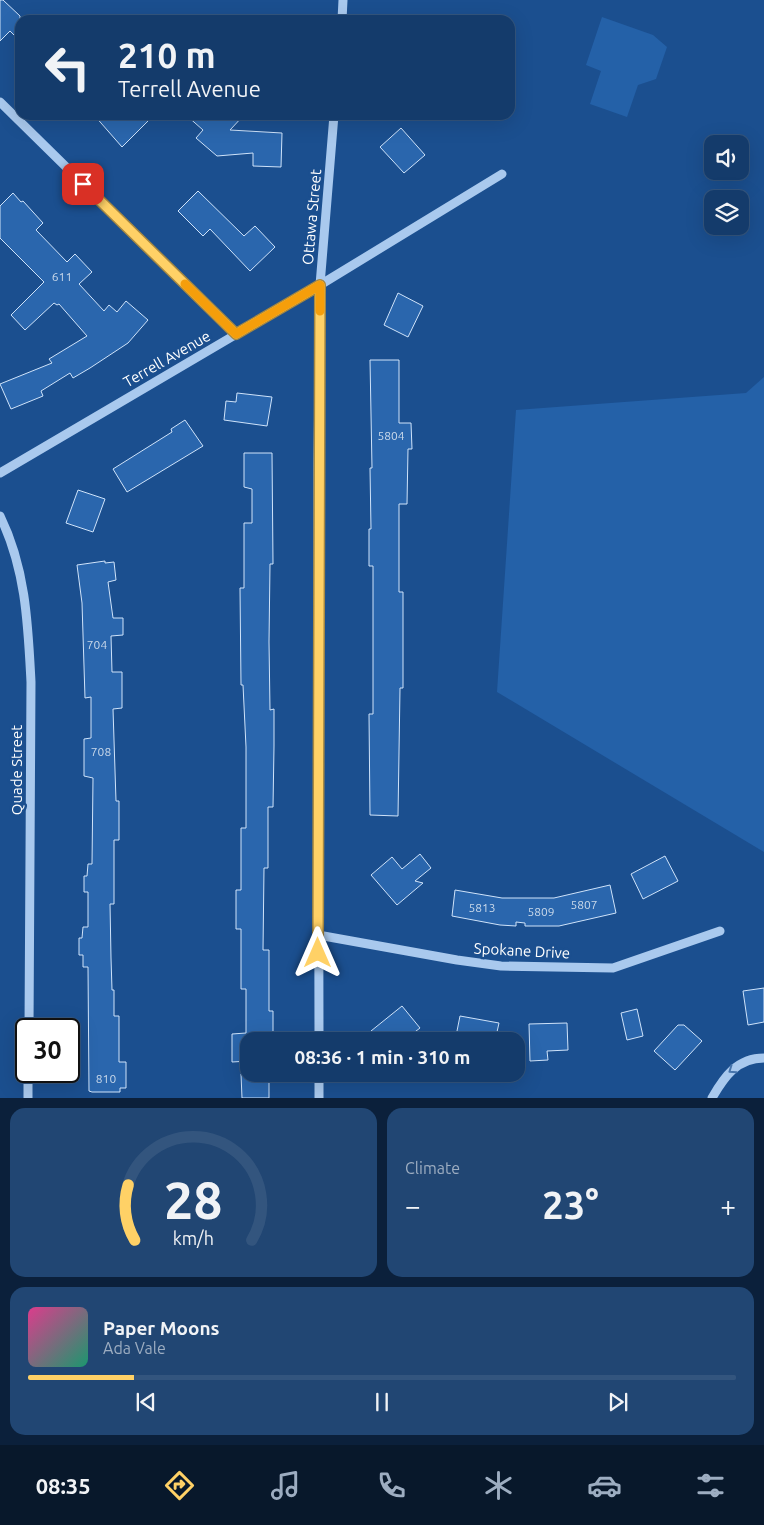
<!DOCTYPE html>
<meta charset="utf-8">
<style>
body{margin:0;font-family:Ubuntu,sans-serif;background:#214673;color:#f1f3f6;height:100vh;display:flex;flex-direction:column;font-size:19px;white-space:nowrap}
*{box-sizing:border-box;margin:0}
p{font-size:16px;color:#9dadc1}
.icon{flex:none;width:28px;height:28px;fill:none;stroke:currentColor;stroke-width:2;stroke-linecap:round;stroke-linejoin:round}
.map{position:relative;height:1098px;overflow:hidden}
.sheet{display:flex;flex-direction:column;gap:10px;padding:10px;background:#0b203b;flex:1}
.sheet>*{flex:none}
.banner{position:absolute;left:15px;top:15px;width:500px;height:105px;border-radius:15px;box-shadow:0 5px 20px #0002,0 0 0 1px #33557e;background:#143b6b;color:#f1f3f6;overflow:hidden}
.buttons{position:absolute;left:704px;top:135px;display:grid;gap:10px}
.buttons a{display:grid;place-items:center;width:45px;height:45px;border-radius:10px;background:#143b6b;box-shadow:0 5px 20px #0002,0 0 0 1px #33557e;font-size:25px}
.speed{position:absolute;left:15px;top:1018px;display:flex;gap:10px;font-size:25px;font-weight:700;text-align:center}
.speed>*{display:grid;place-content:center;width:65px;height:65px;border-radius:50%;background:#143b6b;box-shadow:0 5px 20px #0002,0 0 0 1px #33557e;line-height:1}
.speed .limit{border:2px solid #111;border-radius:8px;background:#fff;color:#111}
.pin{position:absolute;display:grid;place-items:center;width:42px;height:42px;color:#fff;margin:-21px;border-radius:10px;box-shadow:0 2px 8px #0006}
.me{position:absolute;width:55px;margin:-28px;rotate:0deg;stroke-linejoin:round;filter:drop-shadow(0 0 4px #0008)}
.turn{display:flex;align-items:center;gap:18px;height:105px;padding:0 20px;font-size:22px}
.turn .icon{width:65px;height:65px;stroke-width:2.5}
.turn b{display:block;font-size:35px;line-height:42px}
.big{font-size:38px;font-weight:700;line-height:1.1}
.sheet .widget{flex:1;display:flex;flex-direction:column;justify-content:center;gap:8px;min-width:0;padding:0 18px;border-radius:15px;background:#214673}
.sheet .dial{align-items:center;gap:0}
.dial svg{height:130px;overflow:visible;fill:none;stroke:#33557e;stroke-width:7;stroke-linecap:round;text-anchor:middle}
.dial text{fill:#f1f3f6;stroke:none}
.song{display:flex;align-items:center;gap:15px}
.cover{width:60px;height:60px;border-radius:8px;background:linear-gradient(135deg,hsl(330 70% 55%),hsl(160 70% 35%))}
.played{height:5px;border-radius:2px;background:linear-gradient(90deg,#ffd166 15%,#33557e 15%)}
.keys{display:flex;justify-content:space-around;direction:ltr}
.heat{display:flex;justify-content:space-between;align-items:center;font-size:28px;direction:ltr}
.sheet .tiles{flex:1;display:grid;gap:10px;grid-template-columns:1fr 1fr}
.widget:last-child{grid-column:span 2}
.trip{position:absolute;left:240px;top:1032px;width:285px;height:50px;border-radius:15px;background:#143b6b;box-shadow:0 5px 20px #0002,0 0 0 1px #33557e;font-weight:700;line-height:50px;text-align:center}
.dock{display:flex;height:80px;justify-content:space-around;align-items:center;background:#08182b;color:#9dadc1}
.dock .icon{width:35px;height:35px}
.dock .active{color:#ffd166}
.dock b{font-size:22px;color:#f1f3f6}
.map>svg:first-child{display:block}
.green{fill:#2461a8}
.building{fill:#2a66ad;stroke:#cfe3fa}
.lines{fill:none;stroke-linecap:round;stroke-linejoin:round}
.minor{stroke:#a9c9ee;stroke-width:9}
.oneway{stroke:#4674ac}
.route-casing{stroke:#a68842;stroke-width:12}
.route{stroke:#ffd166;stroke-width:9}
.slow{stroke:#f59e0b;stroke-width:9}
.labels{text-anchor:middle;stroke-width:5;stroke-linejoin:round;paint-order:stroke}
.number-label{font-size:12px;fill:#cad9ea}
.street-label{font-size:15px;fill:#fff;stroke:#1b4f8f}
</style>
<div class="map">
<svg width="764" height="1098" viewBox="0 0 764 1098">
<rect width="100%" height="100%" fill="#1b4f8f"/>
<!-- green -->
<g class="green">
<polygon points="602,17 653,35 667,47 656,79 638,85 627,117 590,104 601,71 586,65"/>
<polygon points="764,377 764,852 497,692 516,410 746,393"/>
</g>
<!-- building -->
<g class="building">
<polygon points="0,0 3,0 20,16 20,41 10,31 0,41"/>
<polygon points="94,115 154,115 122,147"/>
<polygon points="186,115 244,115 230,130 282,133 281,167 253,166 253,153 217,156 196,138 203,130"/>
<polygon points="401,128 425,155 404,173 380,147"/>
<polygon points="198,191 244,236 255,226 275,247 250,271 210,229 203,236 178,211"/>
<polygon points="13,193 21,202 23,201 43,223 36,230 67,262 75,254 92,272 79,284 104,311 109,305 117,312 126,301 148,320 128,343 90,368 73,378 70,373 41,391 43,396 11,409 0,384 52,363 49,359 87,336 59,304 57,305 54,303 25,330 11,315 44,282 0,238 0,206"/>
<polygon points="398,293 423,306 408,337 384,325"/>
<polygon points="370,360 399,360 399,423 411,423 412,449 408,449 407,504 399,504 399,592 403,592 403,688 400,688 398,816 370,815 369,714 373,714 373,566 369,566 369,529 371,529 370,468 372,468"/>
<polygon points="237,393 272,397 267,426 224,420 226,401 236,402"/>
<polygon points="185,420 203,446 127,492 113,469 172,432 171,429"/>
<polygon points="244,453 272,453 273,564 270,564 269,642 270,710 274,709 274,746 273,807 268,807 268,868 264,868 263,950 269,950 269,1011 273,1011 273,1041 249,1041 249,1061 232,1062 232,1034 246,1033 246,989 241,989 241,929 236,929 236,890 241,890 241,828 246,828 246,747 243,685 241,685 240,588 244,588 244,523 252,523 252,489 244,487"/>
<polygon points="78,490 105,499 93,532 66,523"/>
<polygon points="105,561 105,563 114,562 116,580 108,582 113,618 123,618 123,635 111,636 112,672 122,672 122,708 113,709 116,801 119,801 119,840 114,840 114,904 110,904 111,958 112,990 114,990 114,1016 119,1016 119,1062 126,1062 126,1088 120,1088 120,1092 92,1092 89,1091 88,967 83,967 83,955 79,955 79,938 82,938 83,927 88,927 88,892 84,892 84,876 87,876 88,864 92,864 93,778 84,776 84,739 91,738 91,697 85,698 82,603 77,565"/>
<polygon points="420,854 431,868 415,881 423,883 397,905 371,875 392,857 402,869"/>
<polygon points="665,856 678,881 643,899 631,874"/>
<polygon points="610,885 616,913 559,926 525,926 525,923 516,922 516,926 500,925 452,916 455,890 502,898 554,898"/>
<polygon points="764,988 764,1022 748,1025 743,991"/>
<polygon points="402,1006 420,1028 403,1041 379,1041 371,1031"/>
<polygon points="637,1009 643,1036 627,1040 621,1013"/>
<polygon points="460,1016 499,1023 495,1041 455,1041"/>
<polygon points="567,1023 568,1050 547,1051 548,1060 530,1061 529,1024"/>
<polygon points="678,1025 684,1025 702,1041 675,1070 654,1051"/>
<polygon points="241,1074 269,1074 269,1098 242,1098"/>
</g>
<g class="lines">
<!-- minor -->
<g class="minor">
<polyline points="342,20 343,0"/>
<polyline points="0,102 236,334"/>
<polyline points="0,473 320,285 502,174"/>
<path d="M0,516C26,569 28,625 31,682L29,1029"/>
<polyline points="318,935 457,960 501,966 613,968 720,931"/>
<polyline points="319,1041 318,464 320,285 334,115"/>
<polyline points="319,1074 319,1098"/>
<polyline points="28,1098 28,1071"/>
<path d="M712,1098C724,1077 737,1058 764,1058"/>
</g>
</g>
<!-- one-way arrows -->
<defs><path id="oneway-chevron" d="M-2-3.5L2.5 0L-2 3.5" fill="none" stroke-width="1.6" stroke-linecap="round" stroke-linejoin="round" transform="scale(1.25)"/></defs>
<use class="oneway" href="#oneway-chevron" transform="translate(732 1070) rotate(145)"/>
<g class="lines">
<defs>
<path id="route" d="M83,184L236,334L320,285C318,507 318,730 318,953"/>
</defs>
<!-- route casing -->
<use href="#route" class="route-casing"/>
<!-- route -->
<use href="#route" class="route"/>
<!-- slow -->
<polyline class="slow" points="185,284 236,334 320,285 320,311"/>
</g>
<g class="labels">
<!-- number labels -->
<g class="number-label">
<text x="62" y="281">611</text>
<text x="391" y="440">5804</text>
<text x="97" y="649">704</text>
<text x="101" y="756">708</text>
<text x="584" y="909">5807</text>
<text x="482" y="912">5813</text>
<text x="541" y="916">5809</text>
<text x="106" y="1083">810</text>
</g>
<!-- street labels -->
<g class="street-label">
<text transform="translate(312 217) rotate(-85)" y="5">Ottawa Street</text>
<text transform="translate(167 359) rotate(-30)" y="5">Terrell Avenue</text>
<text transform="translate(17 770) rotate(-90)" y="5">Quade Street</text>
<text transform="translate(522 951) rotate(3)" y="5">Spokane Drive</text>
</g>
</g>
</svg>
<div class="buttons">
<a><svg class="icon" aria-label="sound" viewBox="0 0 24 24"><path d="M4 9h4l5-4v14l-5-4H4zM17 9q2 3 0 6"/></svg></a>
<a><svg class="icon" aria-label="layers" viewBox="0 0 24 24"><path d="M12 4l9 5-9 5-9-5zM3 14l9 5 9-5"/></svg></a>
</div>
<div class="speed"><div class="limit">30</div></div>
<div class="pin" style="left:83px;top:184px;background:#d93025"><svg class="icon" aria-label="arrive" viewBox="0 0 24 24"><path d="M6 21V4h12l-3 4 3 4H6"/></svg></div>
<svg class="me" style="left:318px;top:953px" viewBox="-20 -20 40 40"><path d="M0-17L14 15 0 8-14 15z" fill="#ffd166" stroke="#fff" stroke-width="4"/></svg>
<div class="trip">08:36 · 1 min · 310 m</div>
<div class="banner">
<div class="turn"><svg class="icon" aria-label="left" viewBox="0 0 24 24"><path d="M17 20v-9H6M10 6l-5 5 5 5"/></svg><div><b>210 m</b>Terrell Avenue</div></div>
</div>
</div>
<section class="sheet">
<div class="tiles">
<div class="widget dial"><svg viewBox="0 0 100 80">
<path d="M14 69A42 42 0 1 1 86 69"/>
<path d="M14 69A42 42 0 0 1 10 35" stroke="#ffd166"/>
<text x="50" y="56" font-size="32" font-weight="700">28</text>
<text x="50" y="72" font-size="11">km/h</text>
</svg></div>
<div class="widget"><p>Climate</p>
<div class="heat"><a>−</a><b class="big">23°</b><a>+</a></div>
</div>
<div class="widget">
<div class="song"><i class="cover"></i><div><b>Paper Moons</b><p>Ada Vale</p></div></div>
<div class="played"></div>
<div class="keys"><svg class="icon" aria-label="previous" viewBox="0 0 24 24"><path d="M18 5L8 12l10 7zM5 5v14"/></svg><svg class="icon" aria-label="pause" viewBox="0 0 24 24"><path d="M8 5v14M16 5v14"/></svg><svg class="icon" aria-label="next" viewBox="0 0 24 24"><path d="M6 5l10 7-10 7zM19 5v14"/></svg></div>
</div>
</div>
</section>
<nav class="dock">
<b>08:35</b>
<svg class="icon active" aria-label="directions" viewBox="0 0 24 24"><path d="M12 3l9 9-9 9-9-9zM9 14v-3h6M13 9l2 2-2 2"/></svg>
<svg class="icon" aria-label="music" viewBox="0 0 24 24"><path d="M9 18V5l10-2v13"/><circle cx="6" cy="18" r="3"/><circle cx="16" cy="16" r="3"/></svg>
<svg class="icon" aria-label="phone" viewBox="0 0 24 24"><path d="M5 4h4l2 5-3 2q2 4 5 5l2-3 5 2v4C11 20 4 13 5 4z"/></svg>
<svg class="icon" aria-label="climate" viewBox="0 0 24 24"><path d="M12 3v18M4 7l16 10M4 17L20 7"/></svg>
<svg class="icon" aria-label="car" viewBox="0 0 24 24"><path d="M5 17H2v-5l4-1 3-4h7l3 4 3 1v5h-3M9 17h6M6 11h13"/><circle cx="7" cy="17" r="2"/><circle cx="17" cy="17" r="2"/></svg>
<svg class="icon" aria-label="filters" viewBox="0 0 24 24"><path d="M4 7h16M4 17h16"/><circle cx="9" cy="7" r="2"/><circle cx="15" cy="17" r="2"/></svg>
</nav>
